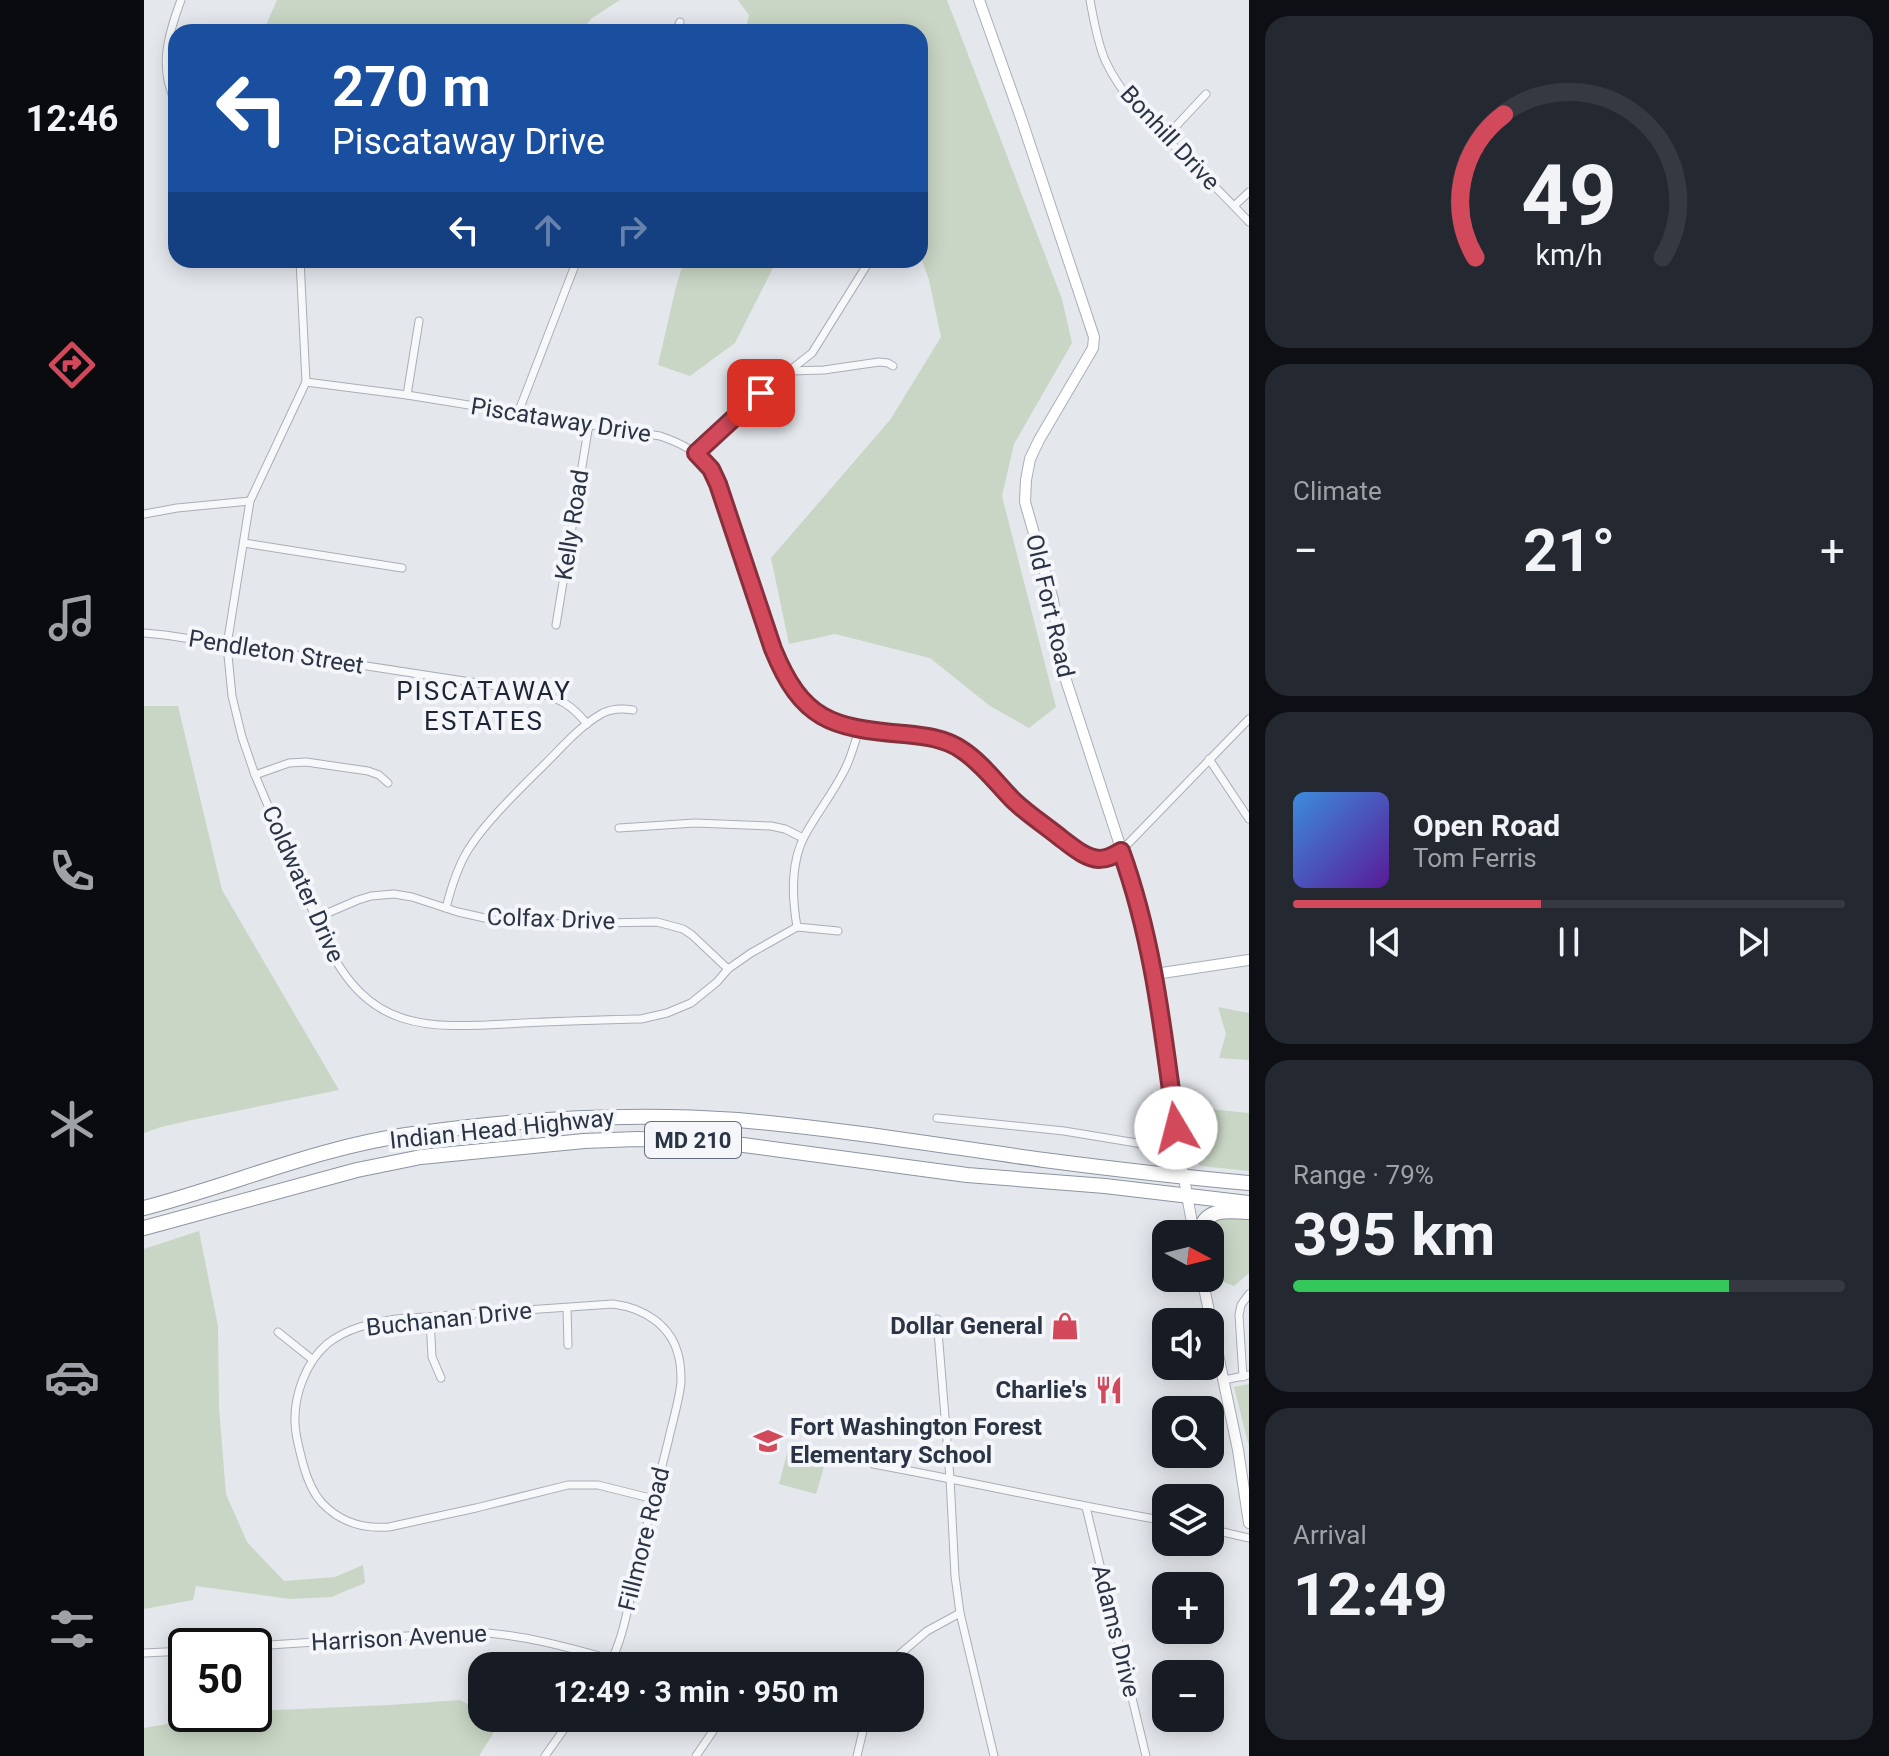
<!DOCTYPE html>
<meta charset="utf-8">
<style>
body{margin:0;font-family:Roboto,sans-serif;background:#242831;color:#f1f3f6;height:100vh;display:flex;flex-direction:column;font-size:30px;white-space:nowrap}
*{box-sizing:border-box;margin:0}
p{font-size:26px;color:#9ea1a6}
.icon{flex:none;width:44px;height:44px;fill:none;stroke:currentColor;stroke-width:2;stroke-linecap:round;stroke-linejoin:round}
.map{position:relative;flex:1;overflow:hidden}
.details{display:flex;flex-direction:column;gap:16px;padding:16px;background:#0d0f14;width:640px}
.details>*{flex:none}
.guide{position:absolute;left:24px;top:24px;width:760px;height:244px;border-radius:24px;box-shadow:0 4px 20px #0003;background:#1a4fa0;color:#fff;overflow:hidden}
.needle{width:52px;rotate:97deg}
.controls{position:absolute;left:1008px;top:1220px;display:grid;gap:16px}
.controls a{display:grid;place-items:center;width:72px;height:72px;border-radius:16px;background:#171b24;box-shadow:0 4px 20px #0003;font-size:40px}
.speed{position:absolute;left:24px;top:1628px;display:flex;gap:16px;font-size:40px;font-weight:700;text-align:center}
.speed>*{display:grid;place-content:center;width:104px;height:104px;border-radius:50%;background:#171b24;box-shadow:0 4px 20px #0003;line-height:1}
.speed .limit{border:4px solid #111;border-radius:12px;background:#fff;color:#111}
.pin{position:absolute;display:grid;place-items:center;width:68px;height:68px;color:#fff;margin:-34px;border-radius:16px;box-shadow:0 4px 12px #0006}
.me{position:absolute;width:88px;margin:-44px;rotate:352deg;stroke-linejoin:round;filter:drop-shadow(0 0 6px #0008)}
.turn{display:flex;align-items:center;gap:28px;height:168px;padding:0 32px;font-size:36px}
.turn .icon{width:104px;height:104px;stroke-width:2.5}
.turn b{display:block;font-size:56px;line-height:68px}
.lanes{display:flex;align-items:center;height:76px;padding:0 32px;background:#0003;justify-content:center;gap:40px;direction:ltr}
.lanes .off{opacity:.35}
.big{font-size:60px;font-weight:700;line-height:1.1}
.details .tile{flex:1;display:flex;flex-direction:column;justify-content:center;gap:12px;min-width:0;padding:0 28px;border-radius:24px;background:#242831}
.details .dial{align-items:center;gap:0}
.dial svg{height:208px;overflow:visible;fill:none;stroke:#363941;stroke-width:7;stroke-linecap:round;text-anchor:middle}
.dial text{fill:#f1f3f6;stroke:none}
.song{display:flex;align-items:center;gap:24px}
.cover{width:96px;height:96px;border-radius:12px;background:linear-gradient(135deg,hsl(210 70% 55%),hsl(270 70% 35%))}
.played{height:8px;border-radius:4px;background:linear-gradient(90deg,#d1495b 45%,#363941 45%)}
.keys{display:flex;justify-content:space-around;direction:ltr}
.heat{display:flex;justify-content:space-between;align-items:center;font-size:44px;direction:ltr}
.charge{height:12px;border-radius:6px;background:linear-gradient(90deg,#34c759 79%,#363941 0)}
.trip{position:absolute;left:324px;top:1652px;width:456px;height:80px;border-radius:24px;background:#171b24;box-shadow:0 4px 20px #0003;font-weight:700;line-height:80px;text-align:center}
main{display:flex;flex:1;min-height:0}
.tab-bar{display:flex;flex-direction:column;width:144px;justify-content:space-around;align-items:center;background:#090b0e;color:#9ea1a6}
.tab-bar .icon{width:56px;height:56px}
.tab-bar .on{color:#d1495b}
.tab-bar b{font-size:36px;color:#f1f3f6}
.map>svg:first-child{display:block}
.green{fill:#c9d6c5}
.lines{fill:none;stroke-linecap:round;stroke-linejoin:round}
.street-casing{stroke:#a9aeb7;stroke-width:9}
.secondary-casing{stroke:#a9aeb7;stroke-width:12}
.highway-casing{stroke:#8b94a3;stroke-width:16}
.street{stroke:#f7f8fa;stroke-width:7}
.secondary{stroke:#fff;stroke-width:10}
.highway{stroke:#fff;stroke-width:14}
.route-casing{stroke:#882f3b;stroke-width:20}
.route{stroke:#d1495b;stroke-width:14}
.labels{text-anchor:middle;stroke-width:8;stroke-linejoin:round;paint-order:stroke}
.shield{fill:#f4f6f9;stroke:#676e7b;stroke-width:2}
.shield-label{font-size:22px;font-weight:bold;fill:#2b3445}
.street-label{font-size:24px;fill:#2b3445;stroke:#f4f6f9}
.poi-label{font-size:24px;font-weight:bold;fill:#2b3445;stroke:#f4f6f9;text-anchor:end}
.neighbourhood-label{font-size:26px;letter-spacing:2px;fill:#1d2536;stroke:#f4f6f9}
</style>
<main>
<nav class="tab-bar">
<b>12:46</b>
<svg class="icon on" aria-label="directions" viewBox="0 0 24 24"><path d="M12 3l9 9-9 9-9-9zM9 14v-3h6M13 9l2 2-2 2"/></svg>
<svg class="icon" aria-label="music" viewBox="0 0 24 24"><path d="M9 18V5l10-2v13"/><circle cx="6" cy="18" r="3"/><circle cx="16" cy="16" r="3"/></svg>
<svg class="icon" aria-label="phone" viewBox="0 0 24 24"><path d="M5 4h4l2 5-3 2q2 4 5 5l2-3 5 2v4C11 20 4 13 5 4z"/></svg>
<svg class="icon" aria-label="climate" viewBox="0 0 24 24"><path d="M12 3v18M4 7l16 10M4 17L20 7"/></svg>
<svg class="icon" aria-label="car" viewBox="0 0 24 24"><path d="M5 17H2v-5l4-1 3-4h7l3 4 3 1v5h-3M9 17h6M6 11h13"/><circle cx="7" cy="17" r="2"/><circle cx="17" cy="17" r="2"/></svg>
<svg class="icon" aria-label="filters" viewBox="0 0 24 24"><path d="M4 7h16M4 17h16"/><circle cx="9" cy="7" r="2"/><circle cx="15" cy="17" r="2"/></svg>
</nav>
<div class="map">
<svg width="1105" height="1756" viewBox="0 0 1105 1756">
<rect width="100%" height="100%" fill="#e4e7ec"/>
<!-- green -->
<g class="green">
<polygon points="133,0 476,0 448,18 436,32 305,32 297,27 277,32 119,32"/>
<polygon points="594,0 803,0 918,299 928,343 870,444 858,496 912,707 885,728 846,706 786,658 691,634 645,644 627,558 746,420 797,337 785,280 776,255 776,32 601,32 605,15"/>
<polygon points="540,260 633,260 591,343 546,376 514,365 532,287"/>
<polygon points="0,706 34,706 78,890 195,1090 48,1120 17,1127 0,1133"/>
<polygon points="1074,1007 1105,1013 1105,1060 1075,1058 1082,1034"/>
<path d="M1036,1106L1105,1113V1171L1057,1166C1040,1157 1039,1124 1036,1106Z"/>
<path d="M1105,1217V1273L1090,1286L1077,1281L1068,1228C1075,1214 1091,1218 1105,1217Z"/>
<polygon points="55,1231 74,1326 75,1408 82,1494 103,1542 140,1581 191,1577 219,1565 221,1583 187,1597 146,1599 52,1586 49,1600 0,1609 0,1249"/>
<polygon points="1105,1384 1105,1447 1090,1387"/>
<polygon points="644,1450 682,1460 672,1494 635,1484"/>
<polygon points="316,1700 331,1708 338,1707 338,1718 352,1718 357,1721 335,1756 0,1756 0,1728 78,1714 110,1714 110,1711 245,1705"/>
</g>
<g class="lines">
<defs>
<g id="street">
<path d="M946,0C950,21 953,41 961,60C977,95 1004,121 1031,147C1056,172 1081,196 1105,222"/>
<polyline points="532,32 536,22"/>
<path d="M32,103C14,68 24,35 37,0"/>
<polyline points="1021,138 1062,94"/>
<polyline points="1090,206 1105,192"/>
<polyline points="156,260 162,382"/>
<polyline points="646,371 680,370 735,362 744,363 749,366"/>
<polyline points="263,395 275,321"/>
<polyline points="374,413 433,260"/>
<polyline points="552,453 617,393 668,353 726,260"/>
<polyline points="0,514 33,508 106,501"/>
<polyline points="100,543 258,568"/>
<polyline points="412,625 445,424"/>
<path d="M0,633L21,635L392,692C417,700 426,703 443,724"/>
<polyline points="1065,759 1105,819"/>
<polyline points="111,775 145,763 162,762 224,771 235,775 244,783"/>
<polyline points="475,828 551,823 627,826 641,829 659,838"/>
<path d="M302,908C307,888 313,868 324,850C342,821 378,787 403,762C420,745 437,725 459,713C469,708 478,708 489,710"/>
<polyline points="172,918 214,900 227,896 250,894 268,897 314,912 354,921 397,924 513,922 539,929 548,935 584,969"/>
<path d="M653,927C648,897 646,863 661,835C673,813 689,793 700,771C707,758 711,743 715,729"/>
<path d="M694,931L653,927L607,953L584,969L573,982L547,1003L523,1013L497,1019C458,1020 418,1021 379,1023C287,1028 226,1036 181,940L111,775L98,737L88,696L83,645L106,501L162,382L263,395L516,436C534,442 552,450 564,465C578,482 583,508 590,529C603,569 616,609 629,649C658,720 688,728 760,734C780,736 801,738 818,750C838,763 853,784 870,801C885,815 902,826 918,839C929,847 941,858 955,859C964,859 970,855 977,851L1105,719"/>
<polyline points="793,1118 920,1131 1035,1150"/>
<polyline points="423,1308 424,1345"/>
<polyline points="286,1318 288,1357 297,1378"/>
<polyline points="793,1319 806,1478 811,1576 816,1613 850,1756"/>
<polyline points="134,1332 169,1360"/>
<polyline points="1099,1377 1095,1315 1097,1305 1105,1294"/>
<polyline points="1080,1380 1105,1375"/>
<path d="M729,1464C827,1482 924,1504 1022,1521"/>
<polyline points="942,1507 1002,1756"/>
<polyline points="1066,1529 1105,1538"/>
<path d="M110,1646L324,1632C380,1633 437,1651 491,1666"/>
<polyline points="0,1653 42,1651"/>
<path d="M464,1666C480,1642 487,1590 494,1561C504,1521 514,1482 524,1442C528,1423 535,1402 537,1382C537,1374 537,1366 535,1358C528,1325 500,1308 469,1304L252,1319C227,1323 203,1328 183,1344C162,1362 150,1395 151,1422C151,1436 156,1451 159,1464C163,1479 168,1492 178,1503C196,1522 220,1529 245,1527L332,1508L424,1485H454L510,1499"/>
<polyline points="745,1666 750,1659 783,1631 816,1613"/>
<polyline points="684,1718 720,1727"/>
<polyline points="401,1756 428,1718"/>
<polyline points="552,1756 578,1718"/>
<polyline points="713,1756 722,1718"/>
</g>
<g id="secondary">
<polyline points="835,0 877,118 950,337 949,348 895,440 886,459 882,480 881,502 909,600 917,665 987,879 1003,937 1011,974 1035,1150 1050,1234"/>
<polyline points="1011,974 1105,960"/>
<polyline points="1058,1278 1094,1450 1105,1523"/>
</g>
<g id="highway">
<path d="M0,1208C88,1185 172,1148 262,1135C371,1119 485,1112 594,1120C697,1129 799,1146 900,1160C969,1169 1037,1177 1105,1183"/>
<polyline points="0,1228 213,1170 277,1157 440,1141 493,1139 577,1142 823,1175 961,1186 1105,1203"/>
<path d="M1056,1234C1059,1207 1085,1211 1105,1212"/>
<polyline points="1058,1278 1059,1282"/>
</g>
</defs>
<!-- street casing -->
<use href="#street" class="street-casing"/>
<!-- secondary casing -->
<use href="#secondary" class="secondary-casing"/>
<!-- highway casing -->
<use href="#highway" class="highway-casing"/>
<!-- street -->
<use href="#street" class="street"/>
<!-- secondary -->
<use href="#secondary" class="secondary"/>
<!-- highway -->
<use href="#highway" class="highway"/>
</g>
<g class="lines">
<defs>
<path id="route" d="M617,393L552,453L567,469L574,484L629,649C658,720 687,728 760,734C780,736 801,738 818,750C838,763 853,784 870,801C885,815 902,826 918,839C929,847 941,858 955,859C964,859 970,855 977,851C1010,942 1019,1033 1032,1128"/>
</defs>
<!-- route casing -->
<use href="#route" class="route-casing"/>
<!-- route -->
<use href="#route" class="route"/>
</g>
<!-- icons -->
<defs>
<symbol id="shop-bare" viewBox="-9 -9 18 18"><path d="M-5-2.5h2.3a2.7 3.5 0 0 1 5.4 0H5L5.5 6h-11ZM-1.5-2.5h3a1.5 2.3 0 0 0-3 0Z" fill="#d1495b" stroke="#f4f6f9" stroke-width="2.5" paint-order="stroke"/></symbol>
<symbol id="restaurant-bare" viewBox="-9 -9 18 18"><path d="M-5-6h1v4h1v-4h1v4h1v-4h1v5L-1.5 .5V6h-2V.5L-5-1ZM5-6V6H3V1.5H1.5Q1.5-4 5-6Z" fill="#d1495b" stroke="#f4f6f9" stroke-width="2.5" paint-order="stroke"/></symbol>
<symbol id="school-bare" viewBox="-9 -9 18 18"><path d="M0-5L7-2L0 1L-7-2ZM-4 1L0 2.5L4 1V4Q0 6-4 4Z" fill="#d1495b" stroke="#f4f6f9" stroke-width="2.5" paint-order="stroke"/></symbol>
</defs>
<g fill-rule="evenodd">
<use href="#shop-bare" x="901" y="1306" width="40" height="40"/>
<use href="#restaurant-bare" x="945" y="1370" width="40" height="40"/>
<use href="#school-bare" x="604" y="1421" width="40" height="40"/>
</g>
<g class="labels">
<!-- shield labels -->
<rect class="shield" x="501" y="1122" width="96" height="36" rx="6"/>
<g class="shield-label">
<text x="549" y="1148">MD 210</text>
</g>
<!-- street labels -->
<g class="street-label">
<text transform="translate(1026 138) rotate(47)" y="8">Bonhill Drive</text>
<text transform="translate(417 420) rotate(9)" y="8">Piscataway Drive</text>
<text transform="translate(428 525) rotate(-81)" y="8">Kelly Road</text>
<text transform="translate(906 606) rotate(77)" y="8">Old Fort Road</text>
<text transform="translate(132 652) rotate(9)" y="8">Pendleton Street</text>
<text transform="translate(159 884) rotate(66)" y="8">Coldwater Drive</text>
<text transform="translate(407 919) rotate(2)" y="8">Colfax Drive</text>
<text transform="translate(358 1129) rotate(-6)" y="8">Indian Head Highway</text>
<text transform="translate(305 1319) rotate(-6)" y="8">Buchanan Drive</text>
<text transform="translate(500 1539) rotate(-76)" y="8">Fillmore Road</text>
<text transform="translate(972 1631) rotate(76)" y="8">Adams Drive</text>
<text transform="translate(255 1638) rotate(-3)" y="8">Harrison Avenue</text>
</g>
<!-- poi labels -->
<g class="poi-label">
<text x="899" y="1334">Dollar General</text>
<text x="943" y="1398">Charlie's</text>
<text x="646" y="1435" text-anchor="start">Fort Washington Forest<tspan x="646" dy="28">Elementary School</tspan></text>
</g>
<!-- neighbourhood labels -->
<g class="neighbourhood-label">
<text x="340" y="700">PISCATAWAY<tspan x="340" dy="30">ESTATES</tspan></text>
</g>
</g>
</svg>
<div class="controls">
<a><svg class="needle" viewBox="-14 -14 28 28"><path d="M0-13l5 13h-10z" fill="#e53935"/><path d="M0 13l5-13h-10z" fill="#9ea1a6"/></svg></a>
<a><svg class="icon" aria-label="sound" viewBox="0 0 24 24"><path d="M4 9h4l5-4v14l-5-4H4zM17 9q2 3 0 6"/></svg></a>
<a><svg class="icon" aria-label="search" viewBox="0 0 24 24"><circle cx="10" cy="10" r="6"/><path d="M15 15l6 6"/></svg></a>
<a><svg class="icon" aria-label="layers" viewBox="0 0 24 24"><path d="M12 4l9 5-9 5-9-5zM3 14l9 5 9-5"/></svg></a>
<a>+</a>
<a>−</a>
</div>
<div class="speed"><div class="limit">50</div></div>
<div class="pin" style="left:617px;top:393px;background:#d93025"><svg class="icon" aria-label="arrive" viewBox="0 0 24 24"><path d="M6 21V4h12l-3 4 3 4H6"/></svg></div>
<svg class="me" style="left:1032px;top:1128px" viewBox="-20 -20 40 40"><circle r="19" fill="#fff"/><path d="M0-13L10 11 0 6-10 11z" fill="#d1495b"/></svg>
<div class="trip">12:49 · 3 min · 950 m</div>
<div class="guide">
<div class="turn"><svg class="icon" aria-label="left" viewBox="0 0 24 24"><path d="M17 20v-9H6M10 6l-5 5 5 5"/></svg><div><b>270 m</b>Piscataway Drive</div></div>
<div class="lanes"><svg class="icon" aria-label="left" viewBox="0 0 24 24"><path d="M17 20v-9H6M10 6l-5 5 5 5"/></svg><svg class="icon off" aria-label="ahead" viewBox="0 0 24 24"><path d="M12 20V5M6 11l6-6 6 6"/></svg><svg class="icon off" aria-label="right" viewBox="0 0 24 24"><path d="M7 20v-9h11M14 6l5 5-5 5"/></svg></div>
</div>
</div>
<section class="details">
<div class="tile dial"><svg viewBox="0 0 100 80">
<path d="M14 69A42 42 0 1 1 86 69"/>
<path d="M14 69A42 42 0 0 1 25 14" stroke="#d1495b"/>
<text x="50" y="56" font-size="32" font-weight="700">49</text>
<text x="50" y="72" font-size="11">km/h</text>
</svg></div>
<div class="tile"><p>Climate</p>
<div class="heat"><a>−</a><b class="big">21°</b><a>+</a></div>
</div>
<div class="tile">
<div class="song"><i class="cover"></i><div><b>Open Road</b><p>Tom Ferris</p></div></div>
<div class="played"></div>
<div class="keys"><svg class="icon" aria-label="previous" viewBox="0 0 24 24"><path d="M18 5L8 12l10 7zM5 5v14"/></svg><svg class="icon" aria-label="pause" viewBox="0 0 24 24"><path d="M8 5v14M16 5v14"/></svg><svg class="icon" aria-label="next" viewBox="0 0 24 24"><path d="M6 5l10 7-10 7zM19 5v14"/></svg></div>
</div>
<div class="tile"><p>Range · 79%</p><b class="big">395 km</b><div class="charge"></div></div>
<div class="tile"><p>Arrival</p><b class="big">12:49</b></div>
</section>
</main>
